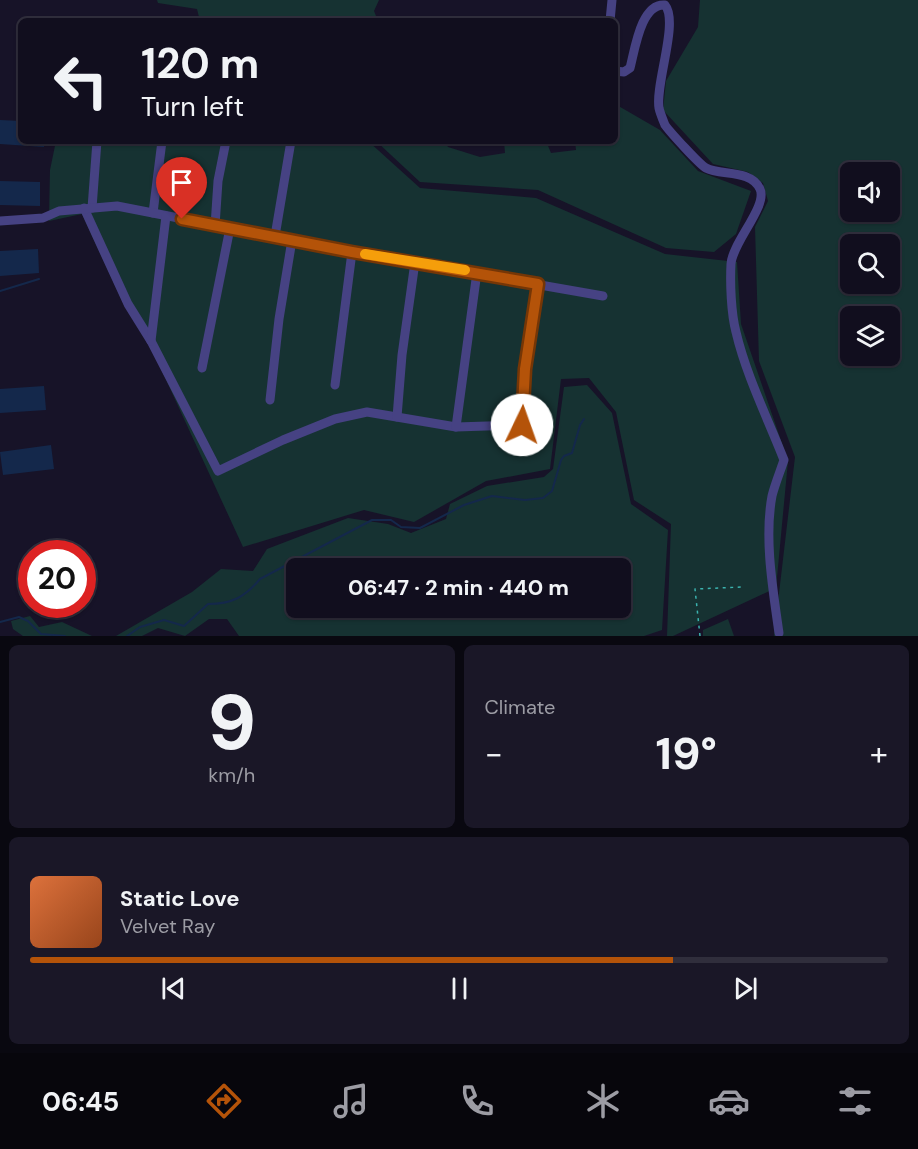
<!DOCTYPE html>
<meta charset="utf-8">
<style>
body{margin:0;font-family:"DM Sans",sans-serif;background:#1a1727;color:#f1f3f6;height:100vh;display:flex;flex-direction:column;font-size:22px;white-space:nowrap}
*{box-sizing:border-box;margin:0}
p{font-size:20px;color:#9c9ca4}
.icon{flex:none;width:33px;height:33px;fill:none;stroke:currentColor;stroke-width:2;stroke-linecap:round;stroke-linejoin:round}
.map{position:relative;height:636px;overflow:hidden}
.panel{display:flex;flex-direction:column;gap:9px;padding:9px;background:#090810;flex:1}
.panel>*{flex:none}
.banner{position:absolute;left:18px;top:18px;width:600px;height:126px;border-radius:9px;box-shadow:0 2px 4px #0004,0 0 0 2px #302e3c;background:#110e1e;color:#f1f3f6;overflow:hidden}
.fabs{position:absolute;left:840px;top:162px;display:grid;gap:12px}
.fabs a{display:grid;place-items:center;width:60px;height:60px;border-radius:9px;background:#110e1e;box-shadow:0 2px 4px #0004,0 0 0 2px #302e3c;font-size:30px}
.speed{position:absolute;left:18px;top:540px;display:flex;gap:12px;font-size:30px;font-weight:700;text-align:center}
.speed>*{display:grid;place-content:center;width:78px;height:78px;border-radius:50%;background:#110e1e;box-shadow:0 2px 4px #0004,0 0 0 2px #302e3c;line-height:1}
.speed .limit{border:9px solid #d22;background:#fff;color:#111}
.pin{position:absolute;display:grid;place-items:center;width:51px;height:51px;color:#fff;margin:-62px -26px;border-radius:50% 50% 50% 0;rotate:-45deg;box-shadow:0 0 6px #0007}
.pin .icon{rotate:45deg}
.me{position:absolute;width:66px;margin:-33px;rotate:3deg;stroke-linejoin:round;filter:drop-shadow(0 0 4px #0008)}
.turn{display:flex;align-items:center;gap:21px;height:126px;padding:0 24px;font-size:27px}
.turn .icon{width:78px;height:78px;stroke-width:2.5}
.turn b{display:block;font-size:42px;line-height:51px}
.big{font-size:45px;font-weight:700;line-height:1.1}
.panel .widget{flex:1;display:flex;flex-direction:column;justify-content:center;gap:9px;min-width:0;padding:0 21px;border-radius:9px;background:#1a1727}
.panel .dial{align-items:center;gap:0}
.dial b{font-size:78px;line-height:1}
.song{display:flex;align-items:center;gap:18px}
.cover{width:72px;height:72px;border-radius:9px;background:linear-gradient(135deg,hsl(20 70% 55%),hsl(20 70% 35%))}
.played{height:6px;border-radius:3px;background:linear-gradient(90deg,#b45309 75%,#302e3c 75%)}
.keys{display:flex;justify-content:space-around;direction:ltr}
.heat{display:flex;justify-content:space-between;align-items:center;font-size:33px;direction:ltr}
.panel .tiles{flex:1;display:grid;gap:9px;grid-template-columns:1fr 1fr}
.widget:last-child{grid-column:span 2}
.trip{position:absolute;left:286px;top:558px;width:345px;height:60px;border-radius:9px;background:#110e1e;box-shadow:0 2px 4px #0004,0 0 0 2px #302e3c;font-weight:700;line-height:60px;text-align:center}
.tab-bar{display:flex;height:96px;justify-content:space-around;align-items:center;background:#07060c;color:#9c9ca4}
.tab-bar .icon{width:42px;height:42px}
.tab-bar .current{color:#b45309}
.tab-bar b{font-size:27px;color:#f1f3f6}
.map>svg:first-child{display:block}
.green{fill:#163232;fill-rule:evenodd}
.water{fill:#14284b}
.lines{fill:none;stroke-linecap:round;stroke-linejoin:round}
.stream{stroke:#14284b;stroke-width:2}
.path{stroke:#3bb2ae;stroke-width:1.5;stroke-dasharray:3 4.5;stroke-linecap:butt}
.minor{stroke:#464283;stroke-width:9}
.route-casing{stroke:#753606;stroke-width:15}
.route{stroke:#b45309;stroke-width:10}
.slow{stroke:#f59e0b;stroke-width:10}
</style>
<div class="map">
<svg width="918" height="636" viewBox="0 0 918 636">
<rect width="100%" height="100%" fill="#171328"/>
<!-- green -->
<g class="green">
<polygon points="157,0 379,0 374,11 378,21 200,21 197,9 158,3"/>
<path d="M700,0H918V636H774L795,457L759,361L755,227L768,201L763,183L748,172L713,164L663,110L666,81L698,27ZM850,172H890V212H850ZM850,244H890V284H850ZM850,316H890V356H850Z"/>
<polygon points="615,104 660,130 698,171 751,191 736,234 714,252 666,248 538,190 420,182 376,141 444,141 448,147 480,157 505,153 504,141 546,141 551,153 576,150 575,141 615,141"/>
<polygon points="56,141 368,141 420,188 536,198 665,254 737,262 741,324 788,461 776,588 673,636 667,636 671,524 634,500 616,412 589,378 561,379 550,469 486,481 414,522 364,510 243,547 150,345 124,305 82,214 49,221 50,170"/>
<path d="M587,385L612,413L631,504L668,530L662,630L644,636H239L227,619H209L185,636L158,628L142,636H116L192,592L221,569L253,571L267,549L348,518L388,524L411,533L446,519L450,504L487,486L544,477L553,469L564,387ZM621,568V608H297V568Z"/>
<polygon points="30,616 39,627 62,622 92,636 23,636 13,629 11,621"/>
<polygon points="728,619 734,636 703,636 703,630"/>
</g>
<!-- water -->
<g class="water">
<polygon points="0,120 21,121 21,141 44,141 44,147 0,144"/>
<polygon points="0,181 40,182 40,206 0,205"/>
<polygon points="38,249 39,273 0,276 0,251"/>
<polygon points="44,386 46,410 0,413 0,389"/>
<polygon points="51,445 54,469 3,475 0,452"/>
</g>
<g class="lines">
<!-- stream -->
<g class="stream">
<polyline points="0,291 39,279"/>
<polyline points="0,622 19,617 28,621 41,634 65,636"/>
<path d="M127,636L140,627L164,620L184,626L208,604C232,604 245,597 260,579L372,520H391L401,527L420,528L464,505L492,496L525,500L543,498L552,491L561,460L564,456L572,453L580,425L584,419"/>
</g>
<!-- path -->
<polyline class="path" points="700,636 695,589 742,587"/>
<!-- minor -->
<g class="minor">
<polyline points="610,21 612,0"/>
<path d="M615,71L624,72L630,68C635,49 641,3 665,5C679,22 655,84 659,108C660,113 663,120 665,125C670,132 699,164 706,168C720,176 751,169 760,189C768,206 732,243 731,264C730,283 731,313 736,332C746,375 768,419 784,460C780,472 775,484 772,496C764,539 773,590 779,633"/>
<polyline points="84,208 128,304 151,341 218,471 283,440 335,419 367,412 456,427 522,425 525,369 539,284"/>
<polyline points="92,208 97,141"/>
<polyline points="153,213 162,141"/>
<polyline points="0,221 43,218 59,211 117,206 352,252 603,296"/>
<polyline points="215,226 218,181 226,141"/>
<polyline points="275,236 291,141"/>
<polyline points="151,341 166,216"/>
<polyline points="202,368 230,228"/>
<polyline points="335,385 352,252"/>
<polyline points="270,400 279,319 292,240"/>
<polyline points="397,417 402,355 415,262"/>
<polyline points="456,427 477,272"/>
</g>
</g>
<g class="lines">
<defs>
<polyline id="route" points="182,219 352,252 538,284 525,369 522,425"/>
</defs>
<!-- route casing -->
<use href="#route" class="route-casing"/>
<!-- route -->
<use href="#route" class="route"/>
<!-- slow -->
<polyline class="slow" points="365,254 465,270"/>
</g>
</svg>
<div class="fabs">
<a><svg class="icon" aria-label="sound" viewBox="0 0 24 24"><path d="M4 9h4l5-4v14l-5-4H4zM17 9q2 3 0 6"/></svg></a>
<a><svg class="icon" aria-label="search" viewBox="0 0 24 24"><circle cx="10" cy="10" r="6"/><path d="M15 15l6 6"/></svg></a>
<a><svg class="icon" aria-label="layers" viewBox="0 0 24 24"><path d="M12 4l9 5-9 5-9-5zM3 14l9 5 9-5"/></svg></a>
</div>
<div class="speed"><div class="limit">20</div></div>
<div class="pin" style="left:182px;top:219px;background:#d93025"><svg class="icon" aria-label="arrive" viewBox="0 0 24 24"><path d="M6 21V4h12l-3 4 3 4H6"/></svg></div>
<svg class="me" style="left:522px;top:425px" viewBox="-20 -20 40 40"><circle r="19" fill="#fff"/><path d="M0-13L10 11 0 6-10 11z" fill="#b45309"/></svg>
<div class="trip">06:47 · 2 min · 440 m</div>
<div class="banner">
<div class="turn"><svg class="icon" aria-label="left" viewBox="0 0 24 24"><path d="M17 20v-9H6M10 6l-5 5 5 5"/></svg><div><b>120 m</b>Turn left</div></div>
</div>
</div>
<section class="panel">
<div class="tiles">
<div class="widget dial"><b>9</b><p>km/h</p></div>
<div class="widget"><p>Climate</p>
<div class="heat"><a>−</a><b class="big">19°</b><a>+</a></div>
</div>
<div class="widget">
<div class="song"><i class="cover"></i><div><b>Static Love</b><p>Velvet Ray</p></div></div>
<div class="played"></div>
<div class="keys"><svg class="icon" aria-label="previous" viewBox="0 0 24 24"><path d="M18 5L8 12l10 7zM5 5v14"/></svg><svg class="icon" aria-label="pause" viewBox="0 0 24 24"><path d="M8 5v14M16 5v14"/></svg><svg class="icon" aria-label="next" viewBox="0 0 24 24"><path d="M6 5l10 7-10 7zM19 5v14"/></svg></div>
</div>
</div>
</section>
<nav class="tab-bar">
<b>06:45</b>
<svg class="icon current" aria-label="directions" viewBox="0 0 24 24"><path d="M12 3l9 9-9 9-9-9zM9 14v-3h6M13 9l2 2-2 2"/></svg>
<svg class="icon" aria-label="music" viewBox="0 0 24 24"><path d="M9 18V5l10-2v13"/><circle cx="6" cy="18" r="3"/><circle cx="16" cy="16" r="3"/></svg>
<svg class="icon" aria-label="phone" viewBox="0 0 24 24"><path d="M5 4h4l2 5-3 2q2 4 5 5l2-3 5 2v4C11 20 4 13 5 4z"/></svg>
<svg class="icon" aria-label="climate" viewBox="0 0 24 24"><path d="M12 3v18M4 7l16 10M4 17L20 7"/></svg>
<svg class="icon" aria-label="car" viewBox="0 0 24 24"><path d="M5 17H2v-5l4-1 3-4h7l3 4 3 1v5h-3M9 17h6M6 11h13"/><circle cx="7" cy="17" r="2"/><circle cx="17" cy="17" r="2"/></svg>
<svg class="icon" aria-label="filters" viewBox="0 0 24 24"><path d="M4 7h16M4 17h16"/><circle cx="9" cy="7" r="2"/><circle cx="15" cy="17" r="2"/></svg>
</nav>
